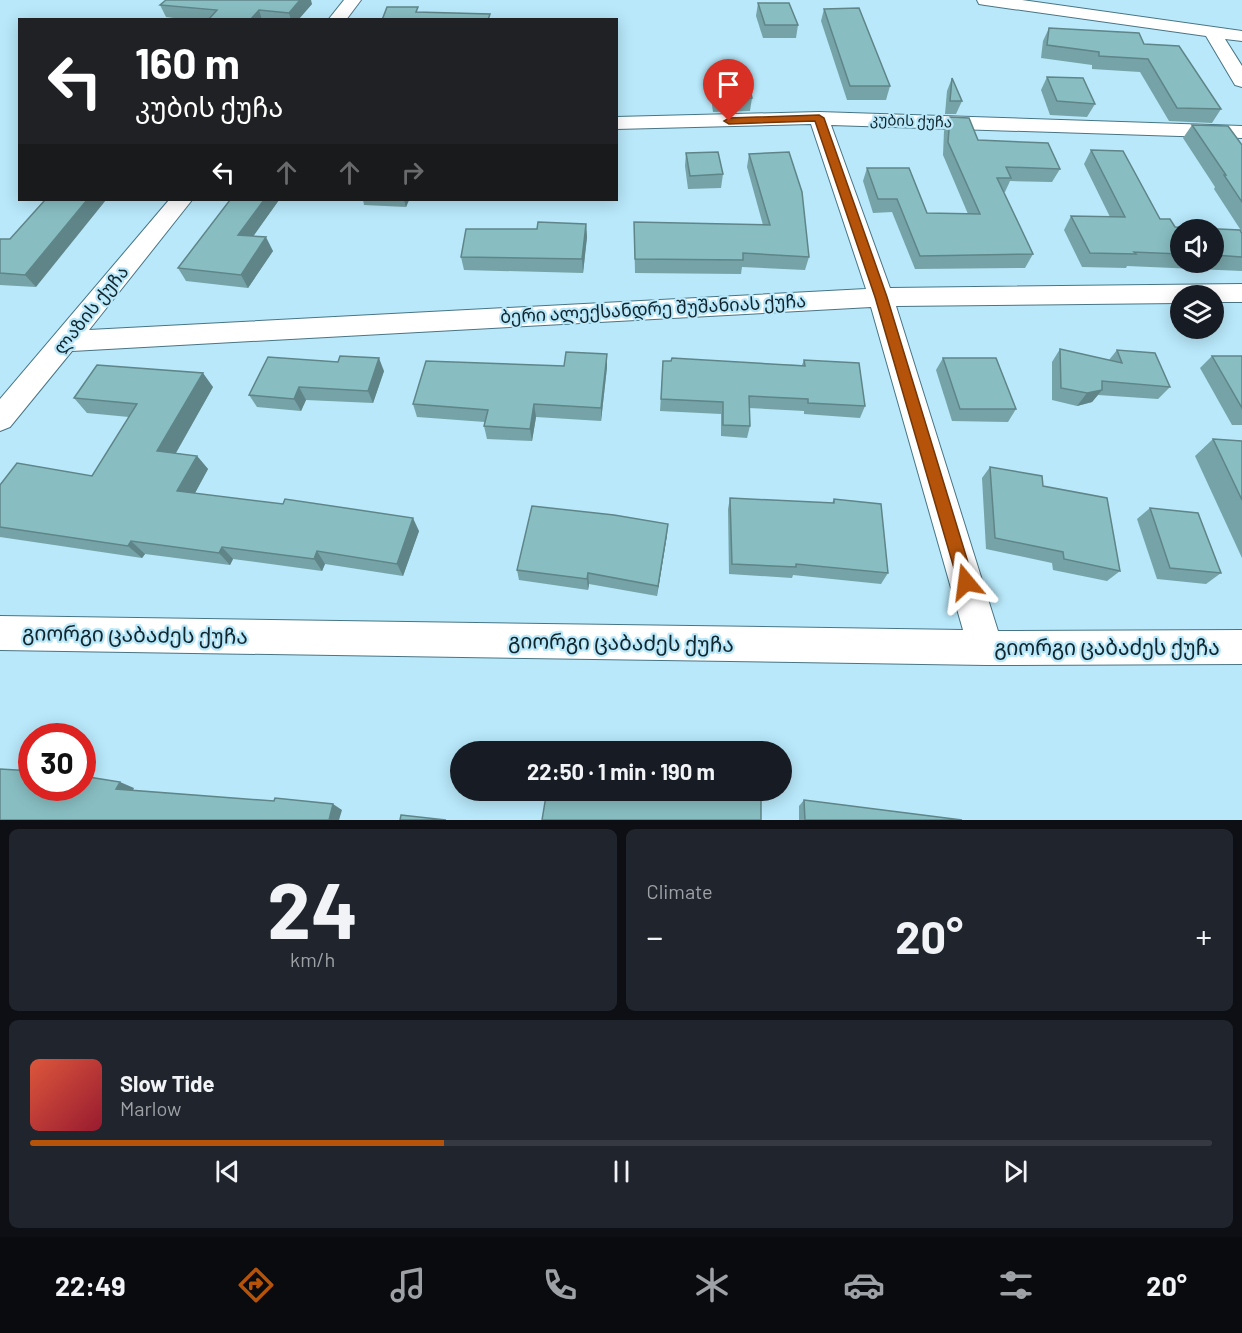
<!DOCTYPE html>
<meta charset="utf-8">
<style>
body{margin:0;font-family:Barlow,"Noto Sans Georgian",sans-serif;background:#20242c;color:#f1f3f6;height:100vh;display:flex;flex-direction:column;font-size:22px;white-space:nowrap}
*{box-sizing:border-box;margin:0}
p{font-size:20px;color:#9ea1a6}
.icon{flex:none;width:33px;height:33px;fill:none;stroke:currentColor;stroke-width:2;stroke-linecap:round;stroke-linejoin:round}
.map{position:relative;height:820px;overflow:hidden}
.panel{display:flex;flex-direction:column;gap:9px;padding:9px;background:#0d0f14;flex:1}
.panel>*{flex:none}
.guide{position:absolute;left:18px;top:18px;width:600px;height:183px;border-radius:0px;box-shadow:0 3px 15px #0003;background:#202124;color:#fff;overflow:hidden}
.controls{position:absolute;left:1170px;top:219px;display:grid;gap:12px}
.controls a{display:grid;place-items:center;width:54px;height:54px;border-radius:50%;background:#171b24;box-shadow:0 3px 15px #0003;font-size:30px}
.speed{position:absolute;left:18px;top:723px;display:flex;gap:12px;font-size:30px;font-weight:700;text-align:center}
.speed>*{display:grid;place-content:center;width:78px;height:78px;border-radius:50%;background:#171b24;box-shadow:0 3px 15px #0003;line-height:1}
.speed .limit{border:9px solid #d22;background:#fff;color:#111}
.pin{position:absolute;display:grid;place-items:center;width:51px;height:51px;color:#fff;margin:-62px -26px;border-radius:50% 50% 50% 0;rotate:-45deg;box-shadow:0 0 6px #0007}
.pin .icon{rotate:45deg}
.me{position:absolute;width:66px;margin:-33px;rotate:344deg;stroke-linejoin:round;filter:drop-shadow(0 0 4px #0008)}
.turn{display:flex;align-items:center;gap:21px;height:126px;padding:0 18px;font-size:27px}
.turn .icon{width:78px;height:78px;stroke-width:2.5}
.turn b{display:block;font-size:42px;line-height:51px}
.lanes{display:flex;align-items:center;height:57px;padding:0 18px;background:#0003;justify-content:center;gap:30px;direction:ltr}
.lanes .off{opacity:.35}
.big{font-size:45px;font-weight:700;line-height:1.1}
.panel .tile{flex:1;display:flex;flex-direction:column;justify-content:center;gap:9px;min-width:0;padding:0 21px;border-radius:9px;background:#20242c}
.panel .dial{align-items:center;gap:0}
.dial b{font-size:78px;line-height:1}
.song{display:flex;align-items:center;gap:18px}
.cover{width:72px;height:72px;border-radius:9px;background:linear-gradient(135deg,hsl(10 70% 55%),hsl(350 70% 35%))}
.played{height:6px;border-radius:3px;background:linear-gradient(90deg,#b45309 35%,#363941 35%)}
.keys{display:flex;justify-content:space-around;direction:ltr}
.heat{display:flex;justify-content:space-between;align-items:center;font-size:33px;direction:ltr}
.panel .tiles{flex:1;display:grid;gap:9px;grid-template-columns:1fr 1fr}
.tile:last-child{grid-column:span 2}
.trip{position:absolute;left:450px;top:741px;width:342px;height:60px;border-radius:30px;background:#171b24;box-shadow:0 3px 15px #0003;font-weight:700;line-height:60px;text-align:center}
.tabs{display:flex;height:96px;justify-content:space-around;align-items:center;background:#090b0e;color:#9ea1a6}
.tabs .icon{width:42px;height:42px}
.tabs .selected{color:#b45309}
.tabs b{font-size:27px;color:#f1f3f6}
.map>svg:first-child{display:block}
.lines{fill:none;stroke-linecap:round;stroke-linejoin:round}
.minor-casing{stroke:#487585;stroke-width:2}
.minor{fill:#fff;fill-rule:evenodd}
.wall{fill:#75a3a7;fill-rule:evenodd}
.shaded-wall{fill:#5f8588}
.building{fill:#88bec2;stroke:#5f8588;stroke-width:1.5}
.route{fill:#b45309;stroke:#753606;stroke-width:1.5}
.labels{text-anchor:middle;stroke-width:4.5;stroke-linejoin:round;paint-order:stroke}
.far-street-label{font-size:15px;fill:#12252c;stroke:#b8e8fa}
.street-label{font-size:18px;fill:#12252c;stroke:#b8e8fa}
.near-street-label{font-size:21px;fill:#12252c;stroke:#b8e8fa}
</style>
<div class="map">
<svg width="1242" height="820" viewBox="0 0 1242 820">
<rect width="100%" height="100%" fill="#b8e8fa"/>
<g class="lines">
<defs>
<g id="minor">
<polygon points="344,0 361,0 346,20 328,20"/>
<polygon points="977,0 1022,0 1242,31 1242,41 1225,39 1242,66 1242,87 1235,85 1206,36 985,5 979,4"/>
<polygon points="819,112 1242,126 1242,138 831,125 890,288 1242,284 1242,302 1214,302 1214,296 1180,296 1180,303 896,306 998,631 1242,630 1242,664 986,665 0,650 0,616 963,630 871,307 72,351 10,427 0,431 0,399 169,200 192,200 89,330 866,289 811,124 616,129 616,117"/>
</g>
</defs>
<!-- minor casing -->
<use href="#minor" class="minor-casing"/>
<!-- minor -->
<use href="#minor" class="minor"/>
</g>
<!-- wall -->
<g class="wall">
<polygon points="758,3 798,25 796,38 763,38 756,16"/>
<polygon points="312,4 298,20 189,20 166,17 160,5"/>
<polygon points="824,9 890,86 886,100 847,100 821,21"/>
<polygon points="1049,28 1144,44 1221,109 1212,123 1169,121 1140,72 1092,69 1092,65 1041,58 1043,41"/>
<polygon points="1047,77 1095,104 1087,117 1050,115 1041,90"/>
<polygon points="712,78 752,98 750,111 713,112 710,91"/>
<polygon points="952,78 962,101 956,114 945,114 947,91"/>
<polygon points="950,117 978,140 1060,169 1052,182 1010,181 1005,192 1003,192 1033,254 1025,268 915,269 892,212 873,213 863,181 867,168 927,213 968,214 943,155 944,131"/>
<polygon points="1192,125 1242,145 1242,232 1214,189 1215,187 1183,138"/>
<path d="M1091,150L1123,151L1160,219H1170L1175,227L1240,230L1242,234V271L1127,266L1126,268L1082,267L1064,230L1071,216L1110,217L1084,164ZM1180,230H1214V262H1180Z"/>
<polygon points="686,153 723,174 721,188 688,189 685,166"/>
<polygon points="749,154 809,257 805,270 742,267 741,274 635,273 634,222 763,225 747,167"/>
<polygon points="230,200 279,200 253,236 273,251 248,288 186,281 178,268"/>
<polygon points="363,200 409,200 406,207 364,205"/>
<polygon points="586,224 587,237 583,273 464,270 461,257 537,229"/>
<polygon points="0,239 10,239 36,287 0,285"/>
<polygon points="1060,349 1109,360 1117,350 1170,387 1158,399 1098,395 1092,402 1077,406 1052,400 1052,362"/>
<polygon points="607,354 607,367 601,421 536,417 532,441 487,439 484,426 485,422 417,417 413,404 564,366"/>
<polygon points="1212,356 1242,356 1242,425 1232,425 1200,368"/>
<polygon points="943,358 1016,409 1008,422 952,421 936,370"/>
<polygon points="804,360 865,406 860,418 804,414 804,411 749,408 750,426 747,438 721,436 721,414 660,411 663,361 802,365"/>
<polygon points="384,371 373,403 306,400 301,411 257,407 249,395"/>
<polygon points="213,387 176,453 197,456 208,469 195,493 419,531 403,576 325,564 322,571 233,559 230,565 145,554 142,558 0,537 0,485 92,476 129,417 87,413 74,398"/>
<polygon points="1213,439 1242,441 1242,558 1195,456"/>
<polygon points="990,467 1043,486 1120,571 1107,581 1053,570 1052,563 986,549 982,478"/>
<polygon points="730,498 832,503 834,499 888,573 881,584 793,575 792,578 729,574 728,509"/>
<polygon points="1150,508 1221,573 1206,584 1157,579 1137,519"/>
<polygon points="667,535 657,596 589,584 588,590 519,580 517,570"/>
<polygon points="804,800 962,820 799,820 799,806"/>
</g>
<!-- shaded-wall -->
<g class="shaded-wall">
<polygon points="300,0 311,0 312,4 298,20 291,20 289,13"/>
<polygon points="259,10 262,20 250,20"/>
<polygon points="87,200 106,200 36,287 25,275"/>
<polygon points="264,200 279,200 245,248 238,235"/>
<polygon points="404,200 409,200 406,207"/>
<polygon points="586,224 587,237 583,273 582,259"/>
<polygon points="266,237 273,251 248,288 241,275"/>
<polygon points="607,354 607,367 601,421 601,408"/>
<polygon points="379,358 384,371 373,403 368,391"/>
<polygon points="203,373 213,387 169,465 157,451"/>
<polygon points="299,387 306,400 301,411 294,399"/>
<polygon points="1102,390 1092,402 1077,406 1087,393"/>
<polygon points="534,404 536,417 532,441 530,429"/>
<polygon points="197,456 208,469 189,504 177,491"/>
<polygon points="413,518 419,531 403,576 397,564"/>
<polygon points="668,524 667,535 657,596 658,586"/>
<polygon points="131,541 145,554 142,558 128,546"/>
<polygon points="222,547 233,559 230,565 219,553"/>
<polygon points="317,551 325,564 322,571 314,559"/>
<polygon points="588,573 589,584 588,590 587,579"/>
<polygon points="120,782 134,788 131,795 116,789"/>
<polygon points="333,804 342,810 339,820 329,820"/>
</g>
<!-- building -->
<g class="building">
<polygon points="166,0 300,0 289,13 259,10 250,20 208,20 217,10 160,5"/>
<polygon points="758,3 789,3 798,25 765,25"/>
<polygon points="387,7 418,7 416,12 490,14 488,20 382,20"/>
<polygon points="859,8 890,86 850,86 824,9"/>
<polygon points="1049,28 1139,33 1144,44 1179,46 1221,109 1177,108 1148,59 1099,56 1099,52 1047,45"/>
<polygon points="1047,77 1083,78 1095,104 1057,101"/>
<polygon points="712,78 748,78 752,98 715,99"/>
<polygon points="952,78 962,101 950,101"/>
<polygon points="950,117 969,118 978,140 1048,143 1060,169 1006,167 1011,178 997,178 1033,254 920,256 897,199 878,199 867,168 909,168 927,213 980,214 948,142"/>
<polygon points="1192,125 1228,126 1242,145 1242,202 1224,175 1226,175"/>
<polygon points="1091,150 1123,151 1160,219 1170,219 1175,227 1240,230 1242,234 1242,257 1214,255 1214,230 1180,230 1180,254 1134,252 1136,254 1090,253 1071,216 1125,217"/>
<polygon points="718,152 723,174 690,176 686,153"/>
<polygon points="789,152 802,192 809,257 743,253 743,260 635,259 634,222 770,225 749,154"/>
<polygon points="45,200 87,200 25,275 0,273 0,239 10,239"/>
<polygon points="230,200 264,200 238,235 266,237 241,275 178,268"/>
<polygon points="538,222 586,224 582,259 461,257 466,229 537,229"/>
<polygon points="1060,349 1122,363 1117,350 1155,353 1170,387 1102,381 1102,390 1087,393 1061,388"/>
<polygon points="566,352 607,354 601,408 534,404 530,429 484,426 488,410 413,404 426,361 564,366"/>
<polygon points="340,356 379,358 368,391 299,387 294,399 249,395 268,357 338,362"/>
<polygon points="1212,356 1242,356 1242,408"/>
<polygon points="672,358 805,366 804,360 859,363 865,406 808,403 808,399 749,396 750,426 723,425 723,402 661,399 663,361 671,361"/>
<polygon points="943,358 996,358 1016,409 960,409"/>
<polygon points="97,365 203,373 157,451 197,456 177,491 283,504 285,499 413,518 397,564 317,551 314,559 222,547 219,553 131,541 128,546 0,527 0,485 17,463 92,476 137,404 74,398"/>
<polygon points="1213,439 1242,441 1242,500"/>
<polygon points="990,467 1042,476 1043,486 1107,498 1120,571 1064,559 1063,552 995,538"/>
<polygon points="730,498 834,503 834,499 881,504 888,573 796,564 796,567 732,564"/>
<polygon points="532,506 614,515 668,524 658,586 588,573 587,579 517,570"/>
<polygon points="1150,508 1198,513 1221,573 1170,568"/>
<polygon points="0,769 32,771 32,788 82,788 82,776 120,782 116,789 274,801 275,798 333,804 329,820 0,820"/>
<polygon points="547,790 608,790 626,792 626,790 689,790 761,797 761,820 542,820"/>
<polygon points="804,800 962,820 805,820"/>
<polygon points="401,815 446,820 400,820"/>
</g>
<!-- route -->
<polygon class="route" points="819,115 824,118 887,297 974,582 972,588 966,590 961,588 958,582 875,297 815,121 729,124 724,121 729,118"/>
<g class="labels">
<!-- far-street labels -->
<g class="far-street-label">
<text transform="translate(911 121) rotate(2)" y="5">კუბის ქუჩა</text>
</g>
<!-- street labels -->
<g class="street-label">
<text transform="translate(653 309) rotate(-3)" y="6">ბერი ალექსანდრე შუშანიას ქუჩა</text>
<text transform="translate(91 310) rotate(-51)" y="6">ლაზის ქუჩა</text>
</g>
<!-- near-street labels -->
<g class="near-street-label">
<text transform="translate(135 635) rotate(1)" y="7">გიორგი ცაბაძეს ქუჩა</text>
<text transform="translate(621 643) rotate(1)" y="7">გიორგი ცაბაძეს ქუჩა</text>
<text x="1107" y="655">გიორგი ცაბაძეს ქუჩა</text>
</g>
</g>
</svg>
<div class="controls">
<a><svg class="icon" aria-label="sound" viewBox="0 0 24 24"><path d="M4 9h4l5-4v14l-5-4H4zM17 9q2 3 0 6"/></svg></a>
<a><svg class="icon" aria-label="layers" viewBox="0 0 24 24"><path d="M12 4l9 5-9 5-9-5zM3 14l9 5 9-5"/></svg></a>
</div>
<div class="speed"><div class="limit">30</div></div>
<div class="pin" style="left:729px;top:121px;background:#d93025"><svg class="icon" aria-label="arrive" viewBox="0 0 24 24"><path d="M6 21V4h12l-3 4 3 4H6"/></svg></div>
<svg class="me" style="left:966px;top:582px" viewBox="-20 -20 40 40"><path d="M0-17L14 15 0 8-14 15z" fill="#b45309" stroke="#fff" stroke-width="4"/></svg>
<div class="trip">22:50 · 1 min · 190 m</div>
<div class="guide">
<div class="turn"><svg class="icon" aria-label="left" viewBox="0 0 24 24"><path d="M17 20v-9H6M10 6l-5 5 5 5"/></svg><div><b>160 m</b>კუბის ქუჩა</div></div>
<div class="lanes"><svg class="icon" aria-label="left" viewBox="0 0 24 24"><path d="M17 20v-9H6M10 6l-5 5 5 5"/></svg><svg class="icon off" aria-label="ahead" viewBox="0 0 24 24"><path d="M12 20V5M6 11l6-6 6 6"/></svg><svg class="icon off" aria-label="ahead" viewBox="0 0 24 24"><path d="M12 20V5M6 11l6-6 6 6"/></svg><svg class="icon off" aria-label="right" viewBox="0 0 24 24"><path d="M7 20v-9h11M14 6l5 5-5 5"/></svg></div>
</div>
</div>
<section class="panel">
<div class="tiles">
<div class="tile dial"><b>24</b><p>km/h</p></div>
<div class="tile"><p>Climate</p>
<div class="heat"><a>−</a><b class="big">20°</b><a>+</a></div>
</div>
<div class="tile">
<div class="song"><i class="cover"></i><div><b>Slow Tide</b><p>Marlow</p></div></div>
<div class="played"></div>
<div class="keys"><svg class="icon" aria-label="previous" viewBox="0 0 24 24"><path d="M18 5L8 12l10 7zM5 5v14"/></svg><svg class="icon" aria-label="pause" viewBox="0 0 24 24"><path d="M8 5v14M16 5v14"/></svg><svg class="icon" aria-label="next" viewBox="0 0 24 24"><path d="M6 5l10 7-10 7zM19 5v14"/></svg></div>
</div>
</div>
</section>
<nav class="tabs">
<b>22:49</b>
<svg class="icon selected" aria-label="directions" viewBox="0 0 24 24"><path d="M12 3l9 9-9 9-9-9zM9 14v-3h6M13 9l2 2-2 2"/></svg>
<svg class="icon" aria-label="music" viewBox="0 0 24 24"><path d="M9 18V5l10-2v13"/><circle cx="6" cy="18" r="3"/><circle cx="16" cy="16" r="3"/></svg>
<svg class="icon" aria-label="phone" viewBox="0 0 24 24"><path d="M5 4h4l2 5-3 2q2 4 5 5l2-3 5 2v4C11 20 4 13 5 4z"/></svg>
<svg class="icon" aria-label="climate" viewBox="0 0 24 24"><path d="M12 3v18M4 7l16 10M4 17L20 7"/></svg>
<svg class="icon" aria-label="car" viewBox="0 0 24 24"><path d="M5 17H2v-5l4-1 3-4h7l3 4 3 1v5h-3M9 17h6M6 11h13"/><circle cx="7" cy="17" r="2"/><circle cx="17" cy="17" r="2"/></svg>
<svg class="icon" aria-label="filters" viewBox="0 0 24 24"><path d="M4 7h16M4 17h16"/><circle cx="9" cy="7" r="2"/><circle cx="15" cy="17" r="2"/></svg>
<b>20°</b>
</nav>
